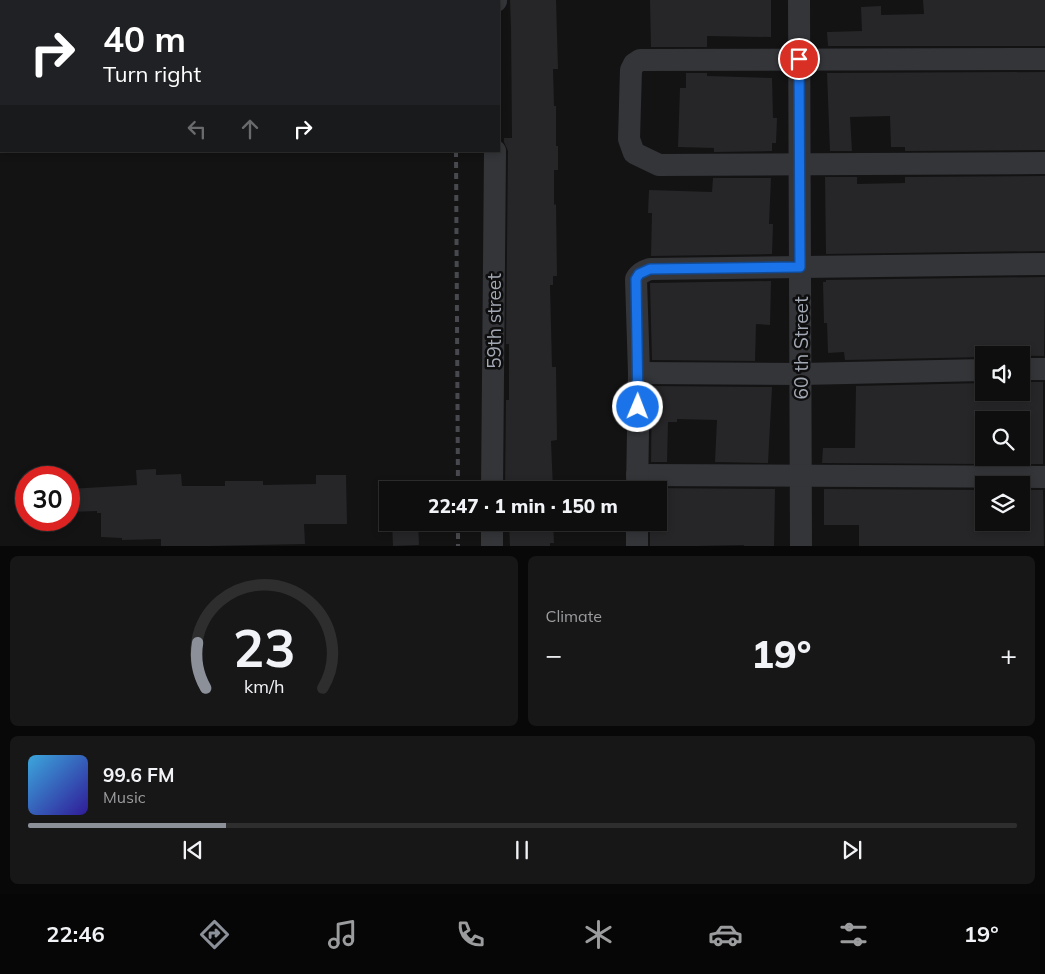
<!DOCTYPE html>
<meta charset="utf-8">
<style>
body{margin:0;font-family:Mulish,sans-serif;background:#171718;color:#f1f3f6;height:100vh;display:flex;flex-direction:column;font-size:19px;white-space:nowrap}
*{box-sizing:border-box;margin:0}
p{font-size:16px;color:#9b9c9e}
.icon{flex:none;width:28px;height:28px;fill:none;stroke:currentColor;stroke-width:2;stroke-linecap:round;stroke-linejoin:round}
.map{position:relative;height:546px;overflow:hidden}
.side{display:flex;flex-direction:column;gap:10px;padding:10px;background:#080808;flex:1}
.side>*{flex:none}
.hud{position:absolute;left:0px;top:0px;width:500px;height:152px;box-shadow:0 2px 8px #0003,0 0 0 1px #2e2e2f;background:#202124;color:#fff;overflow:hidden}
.tools{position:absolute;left:975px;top:346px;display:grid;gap:10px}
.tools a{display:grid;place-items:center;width:55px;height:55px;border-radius:0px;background:#0e0e0f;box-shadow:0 2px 8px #0003,0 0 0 1px #2e2e2f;font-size:25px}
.speed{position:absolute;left:15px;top:466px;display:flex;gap:10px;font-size:25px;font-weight:700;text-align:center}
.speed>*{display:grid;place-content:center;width:65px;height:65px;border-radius:50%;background:#0e0e0f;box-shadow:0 2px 8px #0003,0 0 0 1px #2e2e2f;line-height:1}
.speed .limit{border:8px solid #d22;background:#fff;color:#111}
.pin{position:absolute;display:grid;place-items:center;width:42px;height:42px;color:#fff;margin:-21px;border:2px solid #fff;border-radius:50%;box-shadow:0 1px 5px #0007}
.me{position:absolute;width:55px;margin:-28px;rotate:1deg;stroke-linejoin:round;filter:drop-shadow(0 0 4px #0008)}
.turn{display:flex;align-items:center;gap:18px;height:105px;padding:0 20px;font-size:22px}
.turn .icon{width:65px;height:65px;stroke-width:2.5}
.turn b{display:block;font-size:35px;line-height:42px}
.lanes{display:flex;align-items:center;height:48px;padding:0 20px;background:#0003;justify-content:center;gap:25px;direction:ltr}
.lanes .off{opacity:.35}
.big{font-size:38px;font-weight:800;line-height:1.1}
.side .card{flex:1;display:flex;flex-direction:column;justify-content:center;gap:8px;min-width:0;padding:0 18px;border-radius:8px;background:#171718}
.side .dial{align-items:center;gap:0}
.dial svg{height:130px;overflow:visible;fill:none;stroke:#2e2e2f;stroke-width:7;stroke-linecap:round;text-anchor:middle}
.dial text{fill:#f1f3f6;stroke:none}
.song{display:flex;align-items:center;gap:15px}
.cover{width:60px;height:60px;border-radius:8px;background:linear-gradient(135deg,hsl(200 70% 55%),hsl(250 70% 35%))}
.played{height:5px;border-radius:2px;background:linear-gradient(90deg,#8c9099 20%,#2e2e2f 20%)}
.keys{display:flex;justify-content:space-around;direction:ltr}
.heat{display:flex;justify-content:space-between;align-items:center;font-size:28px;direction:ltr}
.side .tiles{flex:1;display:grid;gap:10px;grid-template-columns:1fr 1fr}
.card:last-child{grid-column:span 2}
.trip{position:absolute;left:379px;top:481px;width:288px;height:50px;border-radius:0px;background:#0e0e0f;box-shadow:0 2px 8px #0003,0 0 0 1px #2e2e2f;font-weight:800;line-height:50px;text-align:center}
.menu{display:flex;height:80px;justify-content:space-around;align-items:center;background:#060606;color:#9b9c9e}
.menu .icon{width:35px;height:35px}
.menu .on{color:#8c9099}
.menu b{font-size:22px;color:#f1f3f6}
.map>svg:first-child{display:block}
.building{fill:#262628}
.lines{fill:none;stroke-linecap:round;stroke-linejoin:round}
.minor{stroke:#343539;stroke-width:22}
.rail{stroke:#47494e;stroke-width:4;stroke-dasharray:6 5;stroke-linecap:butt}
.route-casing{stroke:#114b97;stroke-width:12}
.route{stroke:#1a73e8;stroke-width:9}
.labels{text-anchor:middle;stroke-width:5;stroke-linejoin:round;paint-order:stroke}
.street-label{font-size:19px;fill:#a4aab5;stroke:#0e0e0f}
</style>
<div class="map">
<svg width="1045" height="547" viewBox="0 0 1045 547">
<rect width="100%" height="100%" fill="#131314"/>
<!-- building -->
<g class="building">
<polygon points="510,0 556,0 558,69 553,69 554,106 556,106 556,146 558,146 558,170 554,170 554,205 556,204 557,276 553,276 553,285 550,285 552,367 556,367 557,440 551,441 553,490 505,490 506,400 509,400 509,344 506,344 508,151 504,142 504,138 512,138 511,27"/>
<polygon points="650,0 771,0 771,37 707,36 707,47 651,47"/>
<polygon points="923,0 1045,0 1045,46 828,46 827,32 862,31 861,7 881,6 881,15 924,14"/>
<polygon points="1045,72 1045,150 905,151 905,147 891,147 890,116 850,117 852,151 830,151 827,73"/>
<polygon points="686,73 707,73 707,76 772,78 773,118 777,118 776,143 772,143 772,151 714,152 714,148 678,147 680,88 686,88"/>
<polygon points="1045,176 1045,251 826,254 825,177 857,177 857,184 905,183 905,177"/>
<polygon points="713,178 771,178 769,224 773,224 772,254 651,256 652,213 648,213 649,190 712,192"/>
<polygon points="1045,277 1044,356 984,355 984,357 845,360 844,352 828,353 827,323 824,323 823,282 826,282 826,280"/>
<polygon points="771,281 770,325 756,324 755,361 652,360 650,283"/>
<polygon points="1021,382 1043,382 1043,464 1021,464 1021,420 984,420 984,464 822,463 823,448 855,448 856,386 984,383 984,392 1021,392"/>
<polygon points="652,386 772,387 768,463 715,462 717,420 677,419 677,422 668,422 667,462 651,462"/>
<polygon points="156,469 156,475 181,474 182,486 225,486 225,481 263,481 263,485 316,484 316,475 346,475 347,524 304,524 305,544 161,547 161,539 122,540 122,538 101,537 101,513 97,513 97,511 69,512 69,489 137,485 136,470"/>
<polygon points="650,488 775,489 774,547 744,547 744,545 650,547 650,522 658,522 658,490 650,490"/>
<polygon points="824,489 984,490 984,522 1021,522 1021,490 1043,490 1044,547 859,547 859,525 824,525"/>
<polygon points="392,522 418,522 419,545 393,546"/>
<polygon points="509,522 553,522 554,543 550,543 550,547 510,547"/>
</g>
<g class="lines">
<!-- minor -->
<g class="minor">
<polyline points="799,0 801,547"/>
<polyline points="496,1 496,0"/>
<polyline points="1045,59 640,60 634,64 631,70 629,139 634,153 659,165 1045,163"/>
<polyline points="1021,369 1045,369"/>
<polyline points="639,373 801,374 984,370"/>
<polyline points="637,475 1045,477"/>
<polyline points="492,490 495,151"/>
<path d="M637,490L639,373L636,279C639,273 644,271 650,269L1045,264"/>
<polyline points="492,547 492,522"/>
<polyline points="637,547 637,522"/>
</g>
<!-- rail -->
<g class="rail">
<polyline points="456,0 456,1"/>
<polyline points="456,151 458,490"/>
<polyline points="458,522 458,547"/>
</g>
</g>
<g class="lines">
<defs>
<polyline id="route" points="638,407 636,279 639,274 650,269 800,267 799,59"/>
</defs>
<!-- route casing -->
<use href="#route" class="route-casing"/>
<!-- route -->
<use href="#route" class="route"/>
</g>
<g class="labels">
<!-- street labels -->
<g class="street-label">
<text transform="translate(494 321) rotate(-90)" y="7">59th street</text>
<text transform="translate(801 348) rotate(-90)" y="7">60 th Street</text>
</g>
</g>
</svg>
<div class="tools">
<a><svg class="icon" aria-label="sound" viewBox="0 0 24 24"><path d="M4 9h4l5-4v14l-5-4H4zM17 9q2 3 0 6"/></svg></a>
<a><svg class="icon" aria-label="search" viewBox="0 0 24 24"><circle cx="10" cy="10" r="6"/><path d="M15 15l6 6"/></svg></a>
<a><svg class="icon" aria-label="layers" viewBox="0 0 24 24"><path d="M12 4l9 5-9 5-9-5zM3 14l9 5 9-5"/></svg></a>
</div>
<div class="speed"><div class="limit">30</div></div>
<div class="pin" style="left:799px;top:59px;background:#d93025"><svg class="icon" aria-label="arrive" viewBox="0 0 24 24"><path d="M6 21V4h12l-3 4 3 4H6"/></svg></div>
<svg class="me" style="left:638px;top:407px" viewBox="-20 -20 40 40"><circle r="17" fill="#1a73e8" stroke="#fff" stroke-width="3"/><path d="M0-11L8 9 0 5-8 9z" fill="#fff"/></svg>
<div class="trip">22:47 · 1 min · 150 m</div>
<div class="hud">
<div class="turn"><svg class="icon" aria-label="right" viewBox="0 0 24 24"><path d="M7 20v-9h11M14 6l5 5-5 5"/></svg><div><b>40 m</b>Turn right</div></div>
<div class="lanes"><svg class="icon off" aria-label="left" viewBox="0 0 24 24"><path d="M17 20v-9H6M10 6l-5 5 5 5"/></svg><svg class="icon off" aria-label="ahead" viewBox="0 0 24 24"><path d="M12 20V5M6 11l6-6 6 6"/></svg><svg class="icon" aria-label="right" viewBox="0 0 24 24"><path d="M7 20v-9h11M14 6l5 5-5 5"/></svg></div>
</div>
</div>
<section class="side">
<div class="tiles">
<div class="card dial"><svg viewBox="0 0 100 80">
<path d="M14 69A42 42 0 1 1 86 69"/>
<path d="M14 69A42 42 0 0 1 9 41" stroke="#8c9099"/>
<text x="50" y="56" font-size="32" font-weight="700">23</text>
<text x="50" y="72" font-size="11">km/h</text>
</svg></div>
<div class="card"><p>Climate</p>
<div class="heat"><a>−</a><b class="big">19°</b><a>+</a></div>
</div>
<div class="card">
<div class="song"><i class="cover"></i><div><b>99.6 FM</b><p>Music</p></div></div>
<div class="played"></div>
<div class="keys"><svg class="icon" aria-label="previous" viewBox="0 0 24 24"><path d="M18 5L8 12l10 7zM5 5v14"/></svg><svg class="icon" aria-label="pause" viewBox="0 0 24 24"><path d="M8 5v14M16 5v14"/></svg><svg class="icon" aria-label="next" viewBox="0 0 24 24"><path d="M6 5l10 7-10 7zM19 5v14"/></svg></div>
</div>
</div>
</section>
<nav class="menu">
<b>22:46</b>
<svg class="icon on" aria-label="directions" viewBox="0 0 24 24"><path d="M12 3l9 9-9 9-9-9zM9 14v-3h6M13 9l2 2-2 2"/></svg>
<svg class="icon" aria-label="music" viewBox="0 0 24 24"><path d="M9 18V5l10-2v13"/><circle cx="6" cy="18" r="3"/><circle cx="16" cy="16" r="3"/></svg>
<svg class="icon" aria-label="phone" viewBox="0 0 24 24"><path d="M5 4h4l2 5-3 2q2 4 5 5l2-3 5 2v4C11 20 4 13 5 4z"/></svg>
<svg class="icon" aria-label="climate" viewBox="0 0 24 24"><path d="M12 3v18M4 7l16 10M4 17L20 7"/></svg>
<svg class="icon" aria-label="car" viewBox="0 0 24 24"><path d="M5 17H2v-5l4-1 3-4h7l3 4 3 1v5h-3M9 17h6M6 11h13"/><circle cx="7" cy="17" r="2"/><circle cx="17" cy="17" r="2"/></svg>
<svg class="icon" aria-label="filters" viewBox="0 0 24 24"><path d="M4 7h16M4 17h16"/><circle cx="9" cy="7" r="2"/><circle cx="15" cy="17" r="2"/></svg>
<b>19°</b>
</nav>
